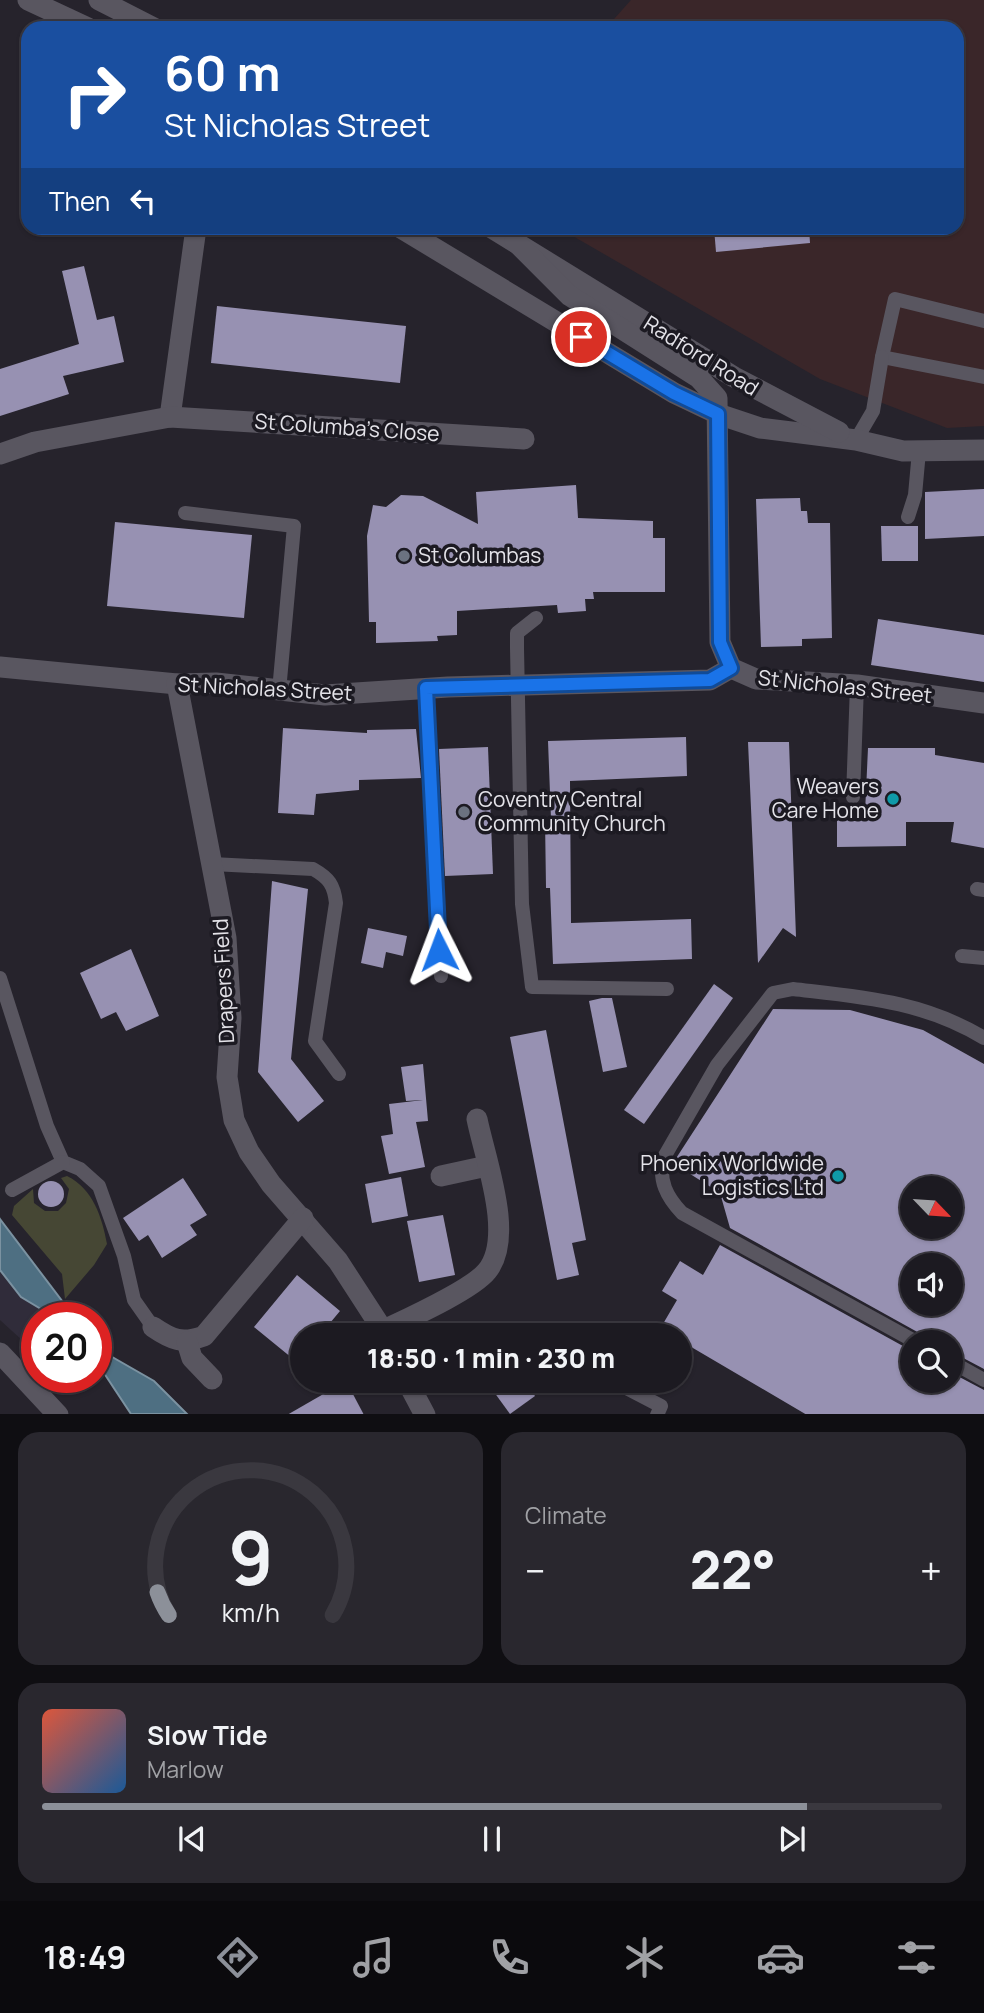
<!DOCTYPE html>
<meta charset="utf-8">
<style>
body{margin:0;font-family:Manrope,sans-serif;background:#29272e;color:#f1f3f6;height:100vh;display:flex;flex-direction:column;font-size:26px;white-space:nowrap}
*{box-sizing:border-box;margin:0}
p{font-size:23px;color:#a0a1a5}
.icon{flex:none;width:38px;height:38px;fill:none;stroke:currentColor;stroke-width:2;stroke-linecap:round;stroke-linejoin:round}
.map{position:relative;height:1414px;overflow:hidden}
.panel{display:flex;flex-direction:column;gap:18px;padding:18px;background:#0f0e12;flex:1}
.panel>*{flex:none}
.guide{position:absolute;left:21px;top:21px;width:943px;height:214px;border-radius:21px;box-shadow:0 2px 5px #0004,0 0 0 2px #3a383f;background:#1a4fa0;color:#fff;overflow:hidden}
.needle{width:46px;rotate:115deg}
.buttons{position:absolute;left:900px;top:1176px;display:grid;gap:14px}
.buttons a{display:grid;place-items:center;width:63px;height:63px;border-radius:50%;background:#1c1a21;box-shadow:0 2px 5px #0004,0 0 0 2px #3a383f;font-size:35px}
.speed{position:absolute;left:21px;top:1302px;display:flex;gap:14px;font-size:35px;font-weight:700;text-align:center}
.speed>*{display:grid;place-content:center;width:91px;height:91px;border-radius:50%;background:#1c1a21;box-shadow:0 2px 5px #0004,0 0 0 2px #3a383f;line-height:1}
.speed .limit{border:10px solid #d22;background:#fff;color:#111}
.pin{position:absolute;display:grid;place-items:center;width:60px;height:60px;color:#fff;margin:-30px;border:4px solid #fff;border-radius:50%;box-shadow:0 2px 7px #0007}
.me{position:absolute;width:77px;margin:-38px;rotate:357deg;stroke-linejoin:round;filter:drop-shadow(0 0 5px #0008)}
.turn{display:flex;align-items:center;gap:24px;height:147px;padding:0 28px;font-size:32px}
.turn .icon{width:91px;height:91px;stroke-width:2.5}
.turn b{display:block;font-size:49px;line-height:60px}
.then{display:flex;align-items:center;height:66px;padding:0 28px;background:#0003;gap:14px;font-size:26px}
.big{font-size:52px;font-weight:800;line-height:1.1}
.panel .tile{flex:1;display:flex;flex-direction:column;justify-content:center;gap:10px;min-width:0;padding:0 24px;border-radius:21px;background:#29272e}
.panel .dial{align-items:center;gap:0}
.dial svg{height:182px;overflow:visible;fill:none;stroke:#3a383f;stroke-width:7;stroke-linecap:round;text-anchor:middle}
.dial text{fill:#f1f3f6;stroke:none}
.song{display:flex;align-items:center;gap:21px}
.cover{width:84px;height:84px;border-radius:10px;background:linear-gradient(135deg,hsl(10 70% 55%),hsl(210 70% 35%))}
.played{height:7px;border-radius:4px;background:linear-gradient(90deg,#8c9099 85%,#3a383f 85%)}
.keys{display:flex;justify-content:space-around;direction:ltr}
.heat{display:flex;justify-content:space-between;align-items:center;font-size:38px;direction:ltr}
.panel .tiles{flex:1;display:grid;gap:18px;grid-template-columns:1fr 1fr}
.tile:last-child{grid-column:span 2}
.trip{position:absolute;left:290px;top:1323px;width:402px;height:70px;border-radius:35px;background:#1c1a21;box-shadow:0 2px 5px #0004,0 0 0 2px #3a383f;font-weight:800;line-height:70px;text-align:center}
.tab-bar{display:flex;height:112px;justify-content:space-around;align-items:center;background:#0b0a0d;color:#a0a1a5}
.tab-bar .icon{width:49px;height:49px}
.tab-bar .selected{color:#8c9099}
.tab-bar b{font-size:32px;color:#f1f3f6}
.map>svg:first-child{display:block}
.built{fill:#302c3a}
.education{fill:#3a2629}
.green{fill:#464734}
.water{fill:#4e6f82;stroke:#7b92a1;stroke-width:2}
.building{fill:#9791b2;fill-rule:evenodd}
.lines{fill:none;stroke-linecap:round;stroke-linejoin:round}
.lane{stroke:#595660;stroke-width:14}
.street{stroke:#595660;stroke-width:21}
.secondary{stroke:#595660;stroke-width:21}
.route-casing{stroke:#114b97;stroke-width:18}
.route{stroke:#1a73e8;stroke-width:12}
.worship-dot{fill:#6b7280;stroke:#1c1a22;stroke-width:2.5}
.culture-dot{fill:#0f9aa8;stroke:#1c1a22;stroke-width:2.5}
.labels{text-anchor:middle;stroke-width:7;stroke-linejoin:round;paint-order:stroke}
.street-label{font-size:21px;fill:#e4e3e9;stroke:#1c1a22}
.poi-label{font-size:21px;fill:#e4e3e9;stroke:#1c1a22;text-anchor:start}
</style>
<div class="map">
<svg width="984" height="1415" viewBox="0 0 984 1415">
<rect width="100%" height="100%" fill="#26232c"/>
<!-- built -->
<polygon class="built" points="0,1272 21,1297 51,1313 46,1318 37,1318 37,1327 23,1341 0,1320"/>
<!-- education -->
<polygon class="education" points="631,0 984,0 984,426 947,428 820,379 559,228 957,228 957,28 606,28"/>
<!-- green -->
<path class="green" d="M67,1176C93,1189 102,1217 107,1244L94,1265L65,1299L62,1274L12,1215L14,1206L33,1189L34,1203L45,1211H58L66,1203L69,1189L61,1178Z"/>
<!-- water -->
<g class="water">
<polygon points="0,1219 75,1318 56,1318 21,1297 0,1270"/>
<polygon points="96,1342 107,1354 154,1381 187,1414 131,1414 96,1361"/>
</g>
<!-- building -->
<g class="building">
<polygon points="714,228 809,228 810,243 716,252"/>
<polygon points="84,266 97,320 114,316 124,362 63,376 69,394 0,416 0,369 79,344 62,271"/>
<polygon points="217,306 406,326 400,383 211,363"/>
<polygon points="576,485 578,518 653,521 653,538 665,538 665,592 593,592 594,599 585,599 586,611 558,613 557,605 457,611 457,635 437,636 438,641 376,643 376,622 369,622 367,536 373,505 386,507 401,495 423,496 478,524 476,492"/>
<polygon points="984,489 984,536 925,539 925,492"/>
<polygon points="800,498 801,511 807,511 808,523 830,523 832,638 802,639 802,646 761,647 756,499"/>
<polygon points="115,522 252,535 244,618 107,606"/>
<polygon points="881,526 918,526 918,561 882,561"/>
<polygon points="878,619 984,635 984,682 871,665"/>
<polygon points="283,728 367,733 367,730 416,729 421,778 359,780 359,790 316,794 314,815 278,813"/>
<polygon points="686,737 687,776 570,781 571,923 691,919 692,959 553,964 550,888 546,888 545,819 551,819 548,741"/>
<polygon points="748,742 789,742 796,937 783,928 758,963"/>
<polygon points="488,747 493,874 445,876 439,749"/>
<polygon points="868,748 935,748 935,755 984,763 984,848 951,842 954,822 906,822 906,846 837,847 837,813 865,813"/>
<polygon points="272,881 308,889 291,1059 324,1101 298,1122 258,1072"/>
<polygon points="368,928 407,936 403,956 386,952 383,968 361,963"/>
<polygon points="131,949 159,1016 126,1031 116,1012 101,1019 80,973"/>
<polygon points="714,984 733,998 644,1124 624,1110"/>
<polygon points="602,998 612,998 627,1067 603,1072 589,1001"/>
<path d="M773,1009L850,1010L923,1030L984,1064V1369L950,1351V1342H926L921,1334L730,1228L720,1193L673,1163ZM912,1188H950V1227H912ZM912,1265H950V1304H912Z"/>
<polygon points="546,1030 586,1240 572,1243 579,1275 557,1280 510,1037"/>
<polygon points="423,1064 428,1121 416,1122 425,1167 389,1174 381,1136 393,1134 389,1104 423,1100 406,1101 401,1067"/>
<polygon points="401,1177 408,1216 372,1223 365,1184"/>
<polygon points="183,1178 207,1215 190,1225 197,1235 162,1258 148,1235 139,1241 123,1218"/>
<circle cx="51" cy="1194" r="13"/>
<polygon points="443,1215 455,1275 419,1282 407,1221"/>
<polygon points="720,1245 912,1351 912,1381 950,1381 950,1372 984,1390 984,1415 807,1415 681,1341 681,1335 671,1335 660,1329 677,1300 662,1291 680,1261 703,1275"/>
<polygon points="297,1275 340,1311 320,1335 303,1335 303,1367 254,1327"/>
<polygon points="346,1381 364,1415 287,1415"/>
<polygon points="486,1381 525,1381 535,1396 510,1414"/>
</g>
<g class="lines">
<!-- lane -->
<g class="lane">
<polyline points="984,321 895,299 882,357 984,377"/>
<polyline points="856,440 873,411 882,357"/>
<polyline points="185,513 294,526 279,691"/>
<polyline points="908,517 915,495 919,451"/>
<polyline points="536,618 517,633 517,648 522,904 532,987 667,989"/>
<polyline points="426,688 441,976"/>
<polyline points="853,797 857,685"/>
<path d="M212,864L313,869C329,878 334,885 336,903L315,1041L339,1074"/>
<polyline points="977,889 984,890"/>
<polyline points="962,956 984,958"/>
<polyline points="0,978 47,1126 63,1162 80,1169 99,1186 124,1256 134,1300 153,1327"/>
<polyline points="12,1190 63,1162"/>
<path d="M916,1342L682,1213C666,1196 659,1181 663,1159L717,1065L773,993L793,989C862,997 923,1001 984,1038"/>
<polyline points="950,1361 984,1380"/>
<polyline points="613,1381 661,1406 657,1415"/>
</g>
<!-- street -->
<g class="street">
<polyline points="170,417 196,228"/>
<polyline points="0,454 35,442 170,417 524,439"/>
<polyline points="0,667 177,684 216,683 325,695 448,687 710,680 731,668"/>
<polyline points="177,684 226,938 231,1018 227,1077 234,1120 249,1152 271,1184 338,1261 386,1335"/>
<polyline points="441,1176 487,1166"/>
<path d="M153,1327C172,1340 182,1344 204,1336L303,1218"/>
<path d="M384,1330C407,1319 472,1290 487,1271C515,1237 485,1159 477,1119"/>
<polyline points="187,1342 192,1358 212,1379"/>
<polyline points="0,1353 58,1415"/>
<polyline points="407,1381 425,1415"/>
</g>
<!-- secondary -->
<g class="secondary">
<polyline points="28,0 88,28"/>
<polyline points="99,0 154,28"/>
<polyline points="401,228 674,393 718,414 760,428 856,440 903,451 984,450"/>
<polyline points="492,228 734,377 839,432"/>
<polyline points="515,241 570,296 699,378 717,398 720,642 731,668 756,679 857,685 984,703"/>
</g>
</g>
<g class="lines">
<defs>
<polyline id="route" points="439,950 426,688 710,680 731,668 720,642 718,414 674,393 581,337"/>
</defs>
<!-- route casing -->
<use href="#route" class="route-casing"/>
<!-- route -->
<use href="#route" class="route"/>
</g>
<!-- markers -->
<g class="worship-dot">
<circle cx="404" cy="556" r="7"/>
<circle cx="464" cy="812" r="7"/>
</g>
<g class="culture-dot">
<circle cx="893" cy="799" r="7"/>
<circle cx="838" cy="1176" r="7"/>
</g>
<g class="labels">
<!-- street labels -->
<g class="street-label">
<text transform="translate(701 356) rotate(32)" y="7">Radford Road</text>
<text transform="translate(347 428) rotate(4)" y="7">St Columba's Close</text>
<text transform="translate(845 687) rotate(6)" y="7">St Nicholas Street</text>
<text transform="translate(265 689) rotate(3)" y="7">St Nicholas Street</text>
<text transform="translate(224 981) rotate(-93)" y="7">Drapers Field</text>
</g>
<!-- poi labels -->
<g class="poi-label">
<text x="418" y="563">St Columbas</text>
<text x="879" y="794" text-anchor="end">Weavers<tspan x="879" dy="24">Care Home</tspan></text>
<text x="478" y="807">Coventry Central<tspan x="478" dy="24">Community Church</tspan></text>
<text x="824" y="1171" text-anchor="end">Phoenix Worldwide<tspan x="824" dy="24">Logistics Ltd</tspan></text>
</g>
</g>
</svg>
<div class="buttons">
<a><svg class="needle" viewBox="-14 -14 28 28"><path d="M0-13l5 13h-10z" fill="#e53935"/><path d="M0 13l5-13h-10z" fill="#a0a1a5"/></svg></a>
<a><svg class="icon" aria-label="sound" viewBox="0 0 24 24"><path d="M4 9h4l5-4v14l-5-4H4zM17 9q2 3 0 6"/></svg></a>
<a><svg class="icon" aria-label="search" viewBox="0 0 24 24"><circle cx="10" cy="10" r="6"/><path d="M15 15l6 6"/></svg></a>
</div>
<div class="speed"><div class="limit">20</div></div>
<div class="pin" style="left:581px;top:337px;background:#d93025"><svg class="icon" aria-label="arrive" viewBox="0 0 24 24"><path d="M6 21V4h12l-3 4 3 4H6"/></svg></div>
<svg class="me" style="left:439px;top:950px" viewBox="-20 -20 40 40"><path d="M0-17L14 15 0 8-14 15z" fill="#1a73e8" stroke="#fff" stroke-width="4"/></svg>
<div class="trip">18:50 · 1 min · 230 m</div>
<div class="guide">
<div class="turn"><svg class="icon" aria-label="right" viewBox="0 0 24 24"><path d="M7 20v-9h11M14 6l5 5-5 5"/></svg><div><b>60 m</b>St Nicholas Street</div></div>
<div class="then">Then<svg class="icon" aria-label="left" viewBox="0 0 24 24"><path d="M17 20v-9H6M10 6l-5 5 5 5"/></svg></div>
</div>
</div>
<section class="panel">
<div class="tiles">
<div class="tile dial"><svg viewBox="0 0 100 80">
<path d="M14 69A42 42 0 1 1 86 69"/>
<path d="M14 69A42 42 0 0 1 9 59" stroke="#8c9099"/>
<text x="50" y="56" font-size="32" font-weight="700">9</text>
<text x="50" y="72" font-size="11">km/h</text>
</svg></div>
<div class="tile"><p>Climate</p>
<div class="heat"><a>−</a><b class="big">22°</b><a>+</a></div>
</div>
<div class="tile">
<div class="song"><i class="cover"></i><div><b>Slow Tide</b><p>Marlow</p></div></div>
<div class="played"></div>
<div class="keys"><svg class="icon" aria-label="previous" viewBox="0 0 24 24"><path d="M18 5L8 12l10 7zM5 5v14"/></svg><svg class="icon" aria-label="pause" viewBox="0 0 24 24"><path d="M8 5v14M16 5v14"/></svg><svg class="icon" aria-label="next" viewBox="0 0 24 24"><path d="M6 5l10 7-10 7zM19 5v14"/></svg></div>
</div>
</div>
</section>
<nav class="tab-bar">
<b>18:49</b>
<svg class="icon selected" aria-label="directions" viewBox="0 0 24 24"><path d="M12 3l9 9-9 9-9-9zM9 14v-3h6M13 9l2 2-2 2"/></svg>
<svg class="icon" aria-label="music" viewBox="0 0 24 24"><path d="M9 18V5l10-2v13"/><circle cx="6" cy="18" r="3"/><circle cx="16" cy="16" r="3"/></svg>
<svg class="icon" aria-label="phone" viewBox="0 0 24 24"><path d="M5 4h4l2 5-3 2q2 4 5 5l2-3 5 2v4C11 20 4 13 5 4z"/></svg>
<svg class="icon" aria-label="climate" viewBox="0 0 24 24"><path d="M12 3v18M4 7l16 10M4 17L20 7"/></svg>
<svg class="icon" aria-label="car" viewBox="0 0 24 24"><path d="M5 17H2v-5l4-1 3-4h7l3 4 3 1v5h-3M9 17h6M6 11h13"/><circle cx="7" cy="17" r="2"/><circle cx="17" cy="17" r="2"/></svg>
<svg class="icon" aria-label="filters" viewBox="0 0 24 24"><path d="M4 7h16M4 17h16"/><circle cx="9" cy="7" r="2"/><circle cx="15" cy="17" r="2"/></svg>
</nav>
